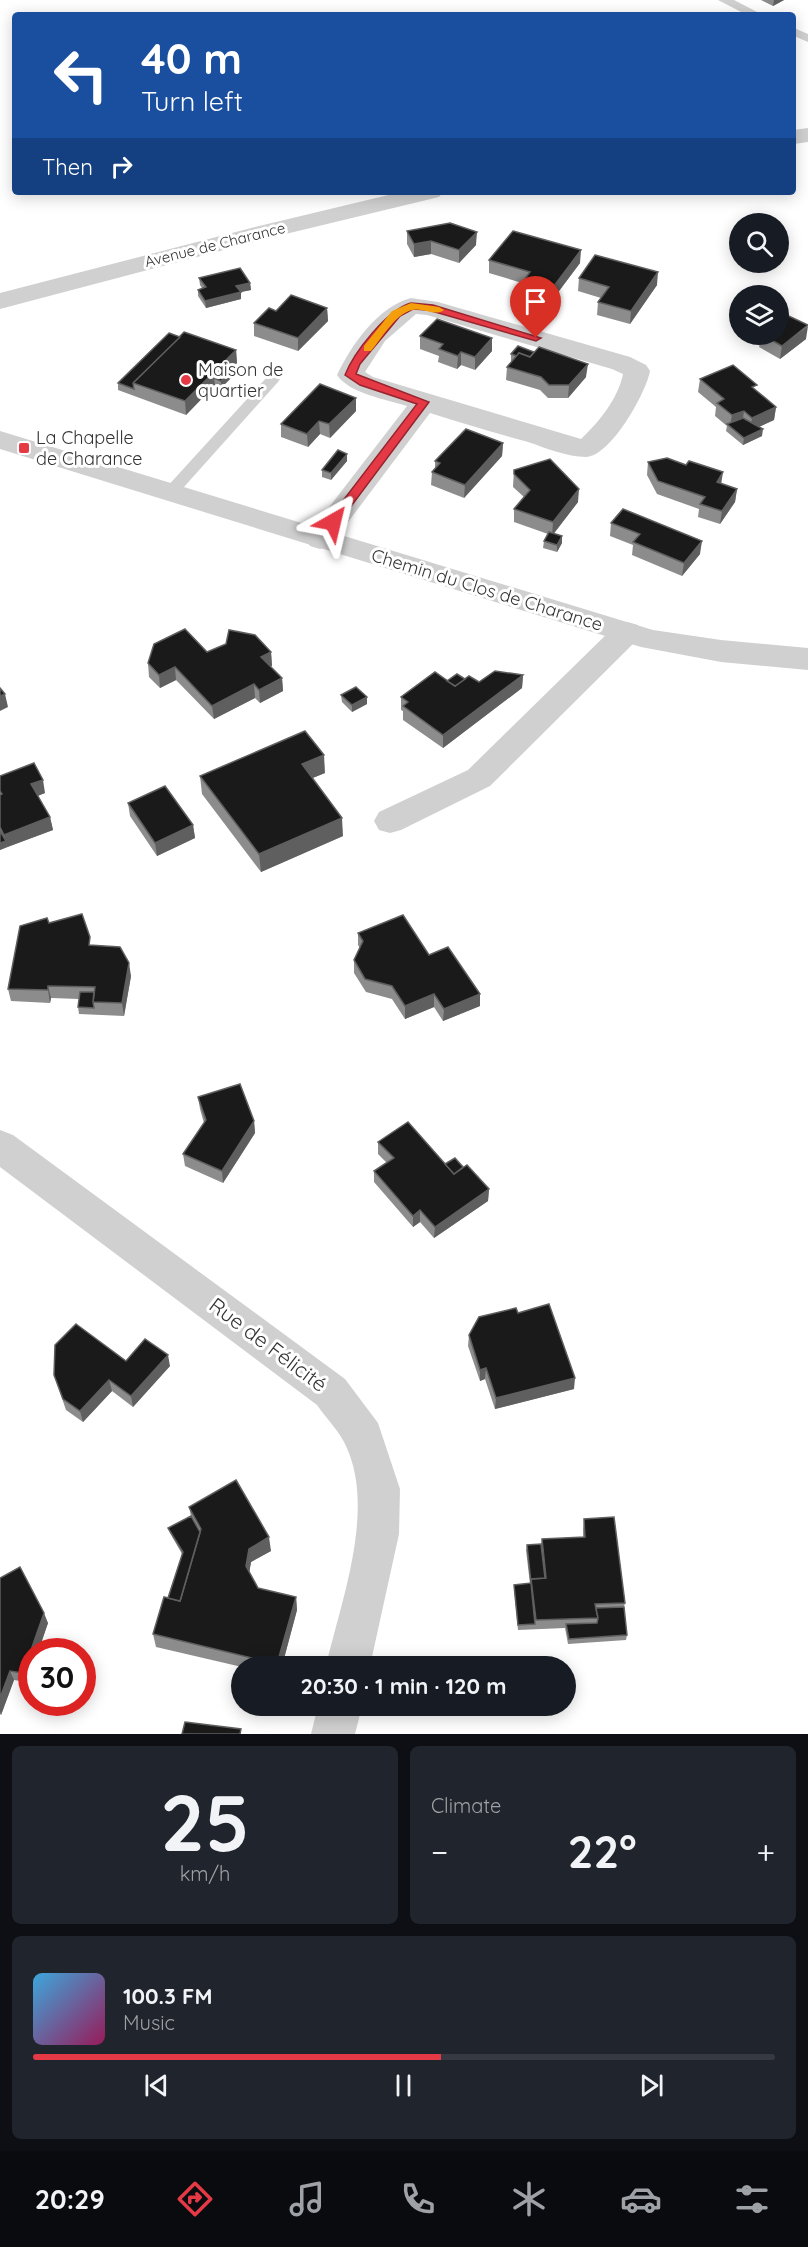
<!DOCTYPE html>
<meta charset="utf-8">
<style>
body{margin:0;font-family:Quicksand,sans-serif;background:#20242c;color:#f1f3f6;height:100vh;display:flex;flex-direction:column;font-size:22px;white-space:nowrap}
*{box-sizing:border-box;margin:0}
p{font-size:20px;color:#9ea1a6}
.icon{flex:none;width:33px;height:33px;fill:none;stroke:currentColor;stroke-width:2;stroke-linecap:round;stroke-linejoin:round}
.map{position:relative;height:1734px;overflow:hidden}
.drawer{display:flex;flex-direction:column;gap:12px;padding:12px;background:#0d0f14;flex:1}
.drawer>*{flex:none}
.guide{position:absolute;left:12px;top:12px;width:784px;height:183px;border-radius:6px;box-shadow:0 3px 15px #0003;background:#1a4fa0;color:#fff;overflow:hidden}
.controls{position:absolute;left:729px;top:213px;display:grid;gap:12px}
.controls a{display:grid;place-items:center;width:60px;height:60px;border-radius:50%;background:#171b24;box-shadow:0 3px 15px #0003;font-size:30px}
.speed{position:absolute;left:18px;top:1638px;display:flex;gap:12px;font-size:30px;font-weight:700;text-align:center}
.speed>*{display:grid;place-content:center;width:78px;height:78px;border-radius:50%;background:#171b24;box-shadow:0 3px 15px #0003;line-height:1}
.speed .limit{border:9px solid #d22;background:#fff;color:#111}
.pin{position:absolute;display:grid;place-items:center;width:51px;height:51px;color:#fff;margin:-62px -26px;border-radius:50% 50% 50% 0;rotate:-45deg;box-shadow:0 0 6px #0007}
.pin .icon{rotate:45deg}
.me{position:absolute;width:66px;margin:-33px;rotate:37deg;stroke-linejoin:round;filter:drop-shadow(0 0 4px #0008)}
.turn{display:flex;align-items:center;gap:21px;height:126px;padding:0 30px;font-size:27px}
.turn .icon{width:78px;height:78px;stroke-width:2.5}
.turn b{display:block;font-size:42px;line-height:51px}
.then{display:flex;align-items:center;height:57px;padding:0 30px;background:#0003;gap:12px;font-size:22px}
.big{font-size:45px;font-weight:700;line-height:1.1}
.drawer .widget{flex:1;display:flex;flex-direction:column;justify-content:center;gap:9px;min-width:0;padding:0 21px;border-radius:9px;background:#20242c}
.drawer .dial{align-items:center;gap:0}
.dial b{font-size:78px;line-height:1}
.song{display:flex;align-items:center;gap:18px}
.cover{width:72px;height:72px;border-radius:9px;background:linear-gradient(135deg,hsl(200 70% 55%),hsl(330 70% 35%))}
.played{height:6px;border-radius:3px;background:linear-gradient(90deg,#e63946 55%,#363941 55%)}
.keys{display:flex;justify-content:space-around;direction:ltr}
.heat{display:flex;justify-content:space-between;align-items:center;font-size:33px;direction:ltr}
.drawer .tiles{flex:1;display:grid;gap:12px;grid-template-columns:1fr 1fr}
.widget:last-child{grid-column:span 2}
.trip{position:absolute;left:231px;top:1656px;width:345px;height:60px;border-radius:30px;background:#171b24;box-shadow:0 3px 15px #0003;font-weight:700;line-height:60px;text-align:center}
.tabs{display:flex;height:96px;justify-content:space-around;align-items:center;background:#090b0e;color:#9ea1a6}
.tabs .icon{width:42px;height:42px}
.tabs .selected{color:#e63946}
.tabs b{font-size:27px;color:#f1f3f6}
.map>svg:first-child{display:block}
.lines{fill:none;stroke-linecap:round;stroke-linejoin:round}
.service{fill:#d0d0d0;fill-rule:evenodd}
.minor{fill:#d0d0d0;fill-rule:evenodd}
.tertiary{fill:#d0d0d0;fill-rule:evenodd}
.wall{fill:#8c8c8c}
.shaded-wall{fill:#5f5f5f}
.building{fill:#1a1a1a;stroke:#5f5f5f;stroke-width:1.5}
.route{fill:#e63946;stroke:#96252e;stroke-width:1.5}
.slow{fill:#f59e0b}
.poi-dot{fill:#e63946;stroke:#fff;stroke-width:2}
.labels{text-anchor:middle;stroke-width:6;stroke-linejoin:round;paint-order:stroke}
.far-street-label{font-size:15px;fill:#333;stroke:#fff}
.poi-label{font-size:18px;fill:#333;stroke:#fff;text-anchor:start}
.street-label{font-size:18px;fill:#333;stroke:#fff}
.near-street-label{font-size:21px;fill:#333;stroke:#fff}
</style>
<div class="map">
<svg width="808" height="1734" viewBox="0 0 808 1734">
<rect width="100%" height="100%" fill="#fff"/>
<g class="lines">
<!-- service -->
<g class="service">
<polygon points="718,0 734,0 763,15 747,15"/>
<polygon points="794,28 808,34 808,42 794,36"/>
<polygon points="273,375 280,379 278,382 175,497 165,497 162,493 165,489 268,376"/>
</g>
<!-- minor -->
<g class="minor">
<polygon points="808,128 808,142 794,144 794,130"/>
<polygon points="401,192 443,192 439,197 269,238 0,309 0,293 255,227"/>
<path d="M411,298L438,302L630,357L646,365L650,371C646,393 611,456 586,457C567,457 546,448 528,442C495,433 462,423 430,413L330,546L320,549L310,546L306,539L310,532L407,406C386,399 350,394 337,375C351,346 377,307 411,298ZM416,314L427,315L612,369L623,374C618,399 599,422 581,439L373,377L365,372L385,341Z"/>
<polygon points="627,622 638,625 642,632 638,639 490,786 401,830 390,833 379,830 374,821 379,812 468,770 616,625"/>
<path d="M0,1130L13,1135L345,1379L378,1423L400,1489L399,1534L370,1666H326C341,1601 376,1510 346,1446C340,1432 326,1418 317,1405L0,1167Z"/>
<polygon points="318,1706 362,1706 355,1734 311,1734"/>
</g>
<!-- tertiary -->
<polygon class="tertiary" points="0,431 653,630 721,640 808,648 808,670 721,662 641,647 0,449"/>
</g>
<!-- wall -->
<g class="wall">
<polygon points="761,0 784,0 773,6"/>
<polygon points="407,231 476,245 459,263 431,254 414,257 407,244"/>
<polygon points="489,260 580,263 547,307 519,299 520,286 522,283 489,273"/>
<polygon points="199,278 250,283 251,290 241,292 241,299 206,308 198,296 198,290 202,288 200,285"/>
<polygon points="579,278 657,285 630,324 597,315 598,302 601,298 578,291"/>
<polygon points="327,308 328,321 298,351 254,336 254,323"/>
<polygon points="740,312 740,333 737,325"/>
<polygon points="743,334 778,334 806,339 780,359 759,347 760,343"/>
<polygon points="420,336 492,351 475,370 461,365 457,369 438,362 439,356 420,349"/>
<polygon points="180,337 236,350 237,363 230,369 231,370 232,377 221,388 215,385 186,415 118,390 118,383"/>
<polygon points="511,354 586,377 568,398 548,398 540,390 506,380 507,367 512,361 511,361"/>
<polygon points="700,379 756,391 776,407 774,420 759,427 762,436 743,445 726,431 727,426 715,416 716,407 698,392"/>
<polygon points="356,398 356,411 330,438 320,434 308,447 281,437 281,424"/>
<polygon points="503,443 502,456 464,498 431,485 432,472 435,468 435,461"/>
<polygon points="347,454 347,461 331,480 322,477 322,470"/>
<polygon points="648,462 737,489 735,502 720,524 698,517 699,509 657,494 647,475"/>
<polygon points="514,470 578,502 554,533 562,543 557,552 543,548 544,541 548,534 514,522 514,509 524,497 513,487"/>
<polygon points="611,523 700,554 682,576 632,555 633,545 610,536"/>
<polygon points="207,652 271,652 272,666 270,666 282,678 283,691 260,703 255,698 214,719 176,680 160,688 149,677 148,663"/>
<polygon points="523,675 522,688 443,748 403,720 403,711 401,710 401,697 447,681 465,679 479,682"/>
<polygon points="341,695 367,697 367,704 352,712 342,702"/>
<polygon points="325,773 312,778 343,836 261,872 202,794 200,776"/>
<polygon points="0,776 45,793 38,796 50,817 53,830 0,850"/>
<polygon points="128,803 193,825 195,838 157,856 130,816"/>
<polygon points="49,923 131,976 124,1016 79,1014 78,1007 79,999 51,998 50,1003 11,1001 8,989"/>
<polygon points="358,933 429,955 480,1006 443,1021 434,1007 405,1019 392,999 366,992 354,973 354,960 360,948 358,945"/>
<polygon points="198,1097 254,1121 255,1133 223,1183 185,1166 183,1154 204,1123 200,1109"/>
<polygon points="378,1142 445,1164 463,1167 489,1189 488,1201 434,1238 420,1222 413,1227 374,1182 374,1171 387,1163 378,1154"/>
<polygon points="518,1313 574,1389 495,1409 485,1379 480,1381 468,1346 469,1335"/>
<polygon points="126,1361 170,1366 133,1407 112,1391 83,1422 66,1410 54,1375"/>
<polygon points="189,1507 271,1551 251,1562 249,1573 258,1588 296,1597 297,1610 282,1666 242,1666 242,1667 156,1647 153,1634 168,1598 182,1554 170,1533 168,1528 191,1516"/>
<polygon points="584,1519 625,1603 624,1607 627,1635 626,1640 568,1644 565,1628 518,1630 514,1590 514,1585 530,1584 526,1550 527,1545 541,1544 542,1539 583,1537 583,1529"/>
<polygon points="0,1578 48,1623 38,1652 32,1652 32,1668 27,1682 14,1680 1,1715 0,1714"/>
</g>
<!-- shaded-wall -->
<g class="shaded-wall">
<polygon points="774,0 784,0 773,6"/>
<polygon points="477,232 476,245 459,263 459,250"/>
<polygon points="431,241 431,254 414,257 414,244"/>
<polygon points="581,250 580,263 547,307 548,294"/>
<polygon points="658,272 657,285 630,324 631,311"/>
<polygon points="250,283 251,290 241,292 241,299 206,308 205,301 236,286"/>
<polygon points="327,308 328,321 298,351 298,338"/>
<polygon points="808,326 806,339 780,359 782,346"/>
<polygon points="492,338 492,351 475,370 475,357"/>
<polygon points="236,350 237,363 220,380 214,378 215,385 186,415 185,401"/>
<polygon points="461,352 461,365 457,369 458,356"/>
<polygon points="588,364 586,377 568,398 569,385"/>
<polygon points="231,370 232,377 221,388 221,381"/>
<polygon points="356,398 356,411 330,438 329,424"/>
<polygon points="776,407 774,420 750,431 752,418"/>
<polygon points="744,411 742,425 730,426 732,415"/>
<polygon points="319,421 320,434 308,447 307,434"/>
<polygon points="763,429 762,436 743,445 744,438"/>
<polygon points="503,443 502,456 464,498 465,485"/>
<polygon points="347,454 347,461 331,480 331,473"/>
<polygon points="723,472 721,485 717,482"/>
<polygon points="579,489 578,502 552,536 553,522"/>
<polygon points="737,489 735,502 720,524 722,511"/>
<polygon points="562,536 562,543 557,552 557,545"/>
<polygon points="702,541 700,554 682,576 684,563"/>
<polygon points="271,652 272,666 262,670 261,657"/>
<polygon points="175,667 176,680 160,688 159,675"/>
<polygon points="523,675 522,688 443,748 443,735"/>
<polygon points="282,678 283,691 260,703 259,690"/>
<polygon points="254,684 255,698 214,719 212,706"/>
<polygon points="5,694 8,707 0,711 0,696"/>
<polygon points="367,697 367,704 352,712 352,705"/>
<polygon points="324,755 325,773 303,782 302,764"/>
<polygon points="43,780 45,793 34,797 31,784"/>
<polygon points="50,817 53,830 7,847 4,835"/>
<polygon points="342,818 343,836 261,872 259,854"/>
<polygon points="193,825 195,838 157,856 155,843"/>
<polygon points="6,841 7,847 0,850 0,843"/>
<polygon points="129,963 131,976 124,1016 122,1003"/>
<polygon points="48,986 51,998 50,1003 48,990"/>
<polygon points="434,994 434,1007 405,1019 405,1006"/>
<polygon points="480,994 480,1006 443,1021 444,1009"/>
<polygon points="254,1121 255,1133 223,1183 222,1171"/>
<polygon points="489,1189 488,1201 434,1238 435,1227"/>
<polygon points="420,1210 420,1222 413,1227 413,1216"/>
<polygon points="168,1355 170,1366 133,1407 131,1396"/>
<polygon points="486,1368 485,1379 480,1381 480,1370"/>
<polygon points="575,1378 574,1389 495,1409 496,1398"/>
<polygon points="109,1380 112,1391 83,1422 80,1411"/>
<polygon points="269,1537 271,1551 251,1562 248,1580 246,1566 249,1549"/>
<polygon points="296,1597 297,1610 282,1666 277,1666 277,1664"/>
<polygon points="44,1613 48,1623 38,1652 32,1652 32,1668 27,1682 23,1673"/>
<polygon points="10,1671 14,1680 1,1715 0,1711 0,1698"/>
</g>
<!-- building -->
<g class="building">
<polygon points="450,223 477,232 459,250 431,241 414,244 407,231"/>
<polygon points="513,231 581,250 548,294 520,286 530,272 489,260"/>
<polygon points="595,255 658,272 631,311 598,302 609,287 579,278"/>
<polygon points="240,268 250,283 236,286 241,292 205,301 198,290 206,287 199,278"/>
<polygon points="291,295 327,308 298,338 254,323 269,308 276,311"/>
<polygon points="778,311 808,325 782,346 761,334 778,334"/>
<polygon points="437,319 492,338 475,357 461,352 458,356 439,349 443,344 420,336"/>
<polygon points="184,332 236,350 185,401 133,383"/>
<polygon points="169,333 180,337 133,383 134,389 118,383"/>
<polygon points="518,346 534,352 530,357 519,353 517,356 511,354"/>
<polygon points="539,347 588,364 569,385 549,385 541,377 507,367 519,353 530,357"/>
<polygon points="733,365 757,385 752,387 776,407 752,418 744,411 732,415 717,403 724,399 700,379"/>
<polygon points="225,368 231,370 221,381 214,378"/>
<polygon points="320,384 356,398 329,424 319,421 307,434 281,424"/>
<polygon points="743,418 763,429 744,438 727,424"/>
<polygon points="466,429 503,443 465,485 432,472 440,463 435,461"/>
<polygon points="338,450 347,454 331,473 322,470"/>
<polygon points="667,458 686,465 689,461 723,472 717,482 737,489 722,511 700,504 705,497 658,481 648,462"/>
<polygon points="550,459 579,489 553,522 514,509 530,490 514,474 514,470"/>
<polygon points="623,509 702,541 684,563 633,542 640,534 611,523"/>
<polygon points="549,532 562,536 557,545 544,541"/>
<polygon points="185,629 207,652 226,644 229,630 255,635 271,652 261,657 282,678 259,690 254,684 212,706 175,667 159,675 148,663 154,644"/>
<polygon points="495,671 523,675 443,735 403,706 408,702 401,697 435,672 455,686 469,676 479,682"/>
<polygon points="457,674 465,679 455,686 447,681"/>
<polygon points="356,687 367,697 352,705 341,695"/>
<polygon points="0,688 5,694 0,696"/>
<polygon points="305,731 324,755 302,764 342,818 259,854 200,776"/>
<polygon points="34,763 43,780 31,784 50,817 4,835 0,827 0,795 2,794 0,791 0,776"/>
<polygon points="165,786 193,825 155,843 128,803"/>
<polygon points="0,831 6,841 0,843"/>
<polygon points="82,914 90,937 89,945 120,947 129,963 122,1003 93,1002 95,987 48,986 48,990 8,989 20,926 47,918 49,923"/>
<polygon points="403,915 429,955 448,947 480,994 444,1009 434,994 405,1006 392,986 365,979 354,960 363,941 358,933"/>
<polygon points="80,992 94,992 93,1002 94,1008 78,1007"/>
<polygon points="240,1084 254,1121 222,1171 183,1154 206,1120 198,1097"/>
<polygon points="408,1122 454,1174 467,1165 489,1189 435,1227 420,1210 413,1216 374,1171 394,1158 378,1142"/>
<polygon points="455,1158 463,1167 454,1174 445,1164"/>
<polygon points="549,1304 575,1378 496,1398 486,1368 480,1370 469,1335 479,1317 516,1308 518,1313"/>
<polygon points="76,1324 126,1361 145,1339 168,1355 131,1396 109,1380 80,1411 63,1399 54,1375 55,1345"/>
<polygon points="236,1480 269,1537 249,1549 246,1566 258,1588 296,1597 277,1664 153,1634 164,1597 180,1601 181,1598 201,1529 189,1507"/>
<polygon points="191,1516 200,1532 180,1601 168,1598 183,1552 168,1528"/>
<polygon points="614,1517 625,1603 595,1604 598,1618 536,1620 531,1579 546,1578 542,1539 585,1537 584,1519"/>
<polygon points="541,1544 545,1578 531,1579 531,1583 527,1545"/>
<polygon points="20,1567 44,1613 23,1673 10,1671 0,1698 0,1578"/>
<polygon points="531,1583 535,1624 518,1625 514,1585"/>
<polygon points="624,1607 627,1635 569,1639 566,1624 597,1623 598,1618 596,1608"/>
<polygon points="185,1722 241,1729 240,1734 182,1734"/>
</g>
<!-- route -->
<path class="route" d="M411,303L433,305L541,338L536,341L428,310L413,309L400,316L360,364L356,374L429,402L337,525H329V519L417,404L360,385L345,375C354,352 387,310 411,303Z"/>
<!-- slow -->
<path class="slow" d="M411,303L439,307L444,310C435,317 423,307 412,310C395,314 382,338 371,351H364V346L392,311Z"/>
<!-- markers -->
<g class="poi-dot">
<circle cx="186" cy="380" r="6"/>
<rect x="18" y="442" width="12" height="12" rx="3"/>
</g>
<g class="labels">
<!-- far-street labels -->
<g class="far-street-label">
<text transform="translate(215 245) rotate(-14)" y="5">Avenue de Charance</text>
</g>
<!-- poi labels -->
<g class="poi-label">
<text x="198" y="376">Maison de<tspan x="198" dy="21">quartier</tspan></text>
<text x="36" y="444">La Chapelle<tspan x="36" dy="21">de Charance</tspan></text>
</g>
<!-- street labels -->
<g class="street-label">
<text transform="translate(487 590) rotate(17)" y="6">Chemin du Clos de Charance</text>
</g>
<!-- near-street labels -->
<g class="near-street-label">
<text transform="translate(268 1345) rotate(37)" y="7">Rue de Félicité</text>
</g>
</g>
</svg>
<div class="controls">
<a><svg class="icon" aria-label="search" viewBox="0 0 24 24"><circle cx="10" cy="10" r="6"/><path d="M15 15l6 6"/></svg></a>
<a><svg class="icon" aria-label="layers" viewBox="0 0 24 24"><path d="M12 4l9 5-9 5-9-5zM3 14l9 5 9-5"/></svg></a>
</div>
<div class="speed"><div class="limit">30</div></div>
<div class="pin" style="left:536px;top:338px;background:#d93025"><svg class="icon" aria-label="arrive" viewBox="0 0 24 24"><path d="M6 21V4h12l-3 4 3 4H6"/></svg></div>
<svg class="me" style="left:333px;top:522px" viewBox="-20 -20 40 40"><path d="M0-17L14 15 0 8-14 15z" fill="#e63946" stroke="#fff" stroke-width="4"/></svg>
<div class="trip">20:30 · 1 min · 120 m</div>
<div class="guide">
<div class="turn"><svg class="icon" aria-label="left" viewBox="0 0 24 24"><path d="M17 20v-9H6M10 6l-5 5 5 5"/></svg><div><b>40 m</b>Turn left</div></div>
<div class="then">Then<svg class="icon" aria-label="right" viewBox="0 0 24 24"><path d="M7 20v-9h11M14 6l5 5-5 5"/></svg></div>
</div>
</div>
<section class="drawer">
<div class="tiles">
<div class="widget dial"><b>25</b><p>km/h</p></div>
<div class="widget"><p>Climate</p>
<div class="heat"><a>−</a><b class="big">22°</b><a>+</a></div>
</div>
<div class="widget">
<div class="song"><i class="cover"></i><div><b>100.3 FM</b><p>Music</p></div></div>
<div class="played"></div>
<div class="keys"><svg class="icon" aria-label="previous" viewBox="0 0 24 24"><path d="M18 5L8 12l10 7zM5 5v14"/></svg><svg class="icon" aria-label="pause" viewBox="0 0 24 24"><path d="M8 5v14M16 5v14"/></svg><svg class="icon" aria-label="next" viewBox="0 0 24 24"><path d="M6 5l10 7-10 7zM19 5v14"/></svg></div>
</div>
</div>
</section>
<nav class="tabs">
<b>20:29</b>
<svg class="icon selected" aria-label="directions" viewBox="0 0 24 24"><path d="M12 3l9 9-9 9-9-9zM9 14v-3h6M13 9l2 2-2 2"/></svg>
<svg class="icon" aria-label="music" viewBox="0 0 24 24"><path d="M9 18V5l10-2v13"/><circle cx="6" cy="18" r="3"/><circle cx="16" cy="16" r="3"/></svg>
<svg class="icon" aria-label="phone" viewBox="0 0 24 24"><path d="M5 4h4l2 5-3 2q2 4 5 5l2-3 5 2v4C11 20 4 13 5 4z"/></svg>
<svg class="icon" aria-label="climate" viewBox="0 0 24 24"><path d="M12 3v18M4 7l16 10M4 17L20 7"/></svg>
<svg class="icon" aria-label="car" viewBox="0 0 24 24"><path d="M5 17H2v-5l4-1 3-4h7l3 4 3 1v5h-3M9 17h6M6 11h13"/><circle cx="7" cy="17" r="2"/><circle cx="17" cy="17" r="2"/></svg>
<svg class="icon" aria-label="filters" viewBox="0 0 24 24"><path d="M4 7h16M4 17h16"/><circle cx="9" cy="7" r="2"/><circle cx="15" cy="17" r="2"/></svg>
</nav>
